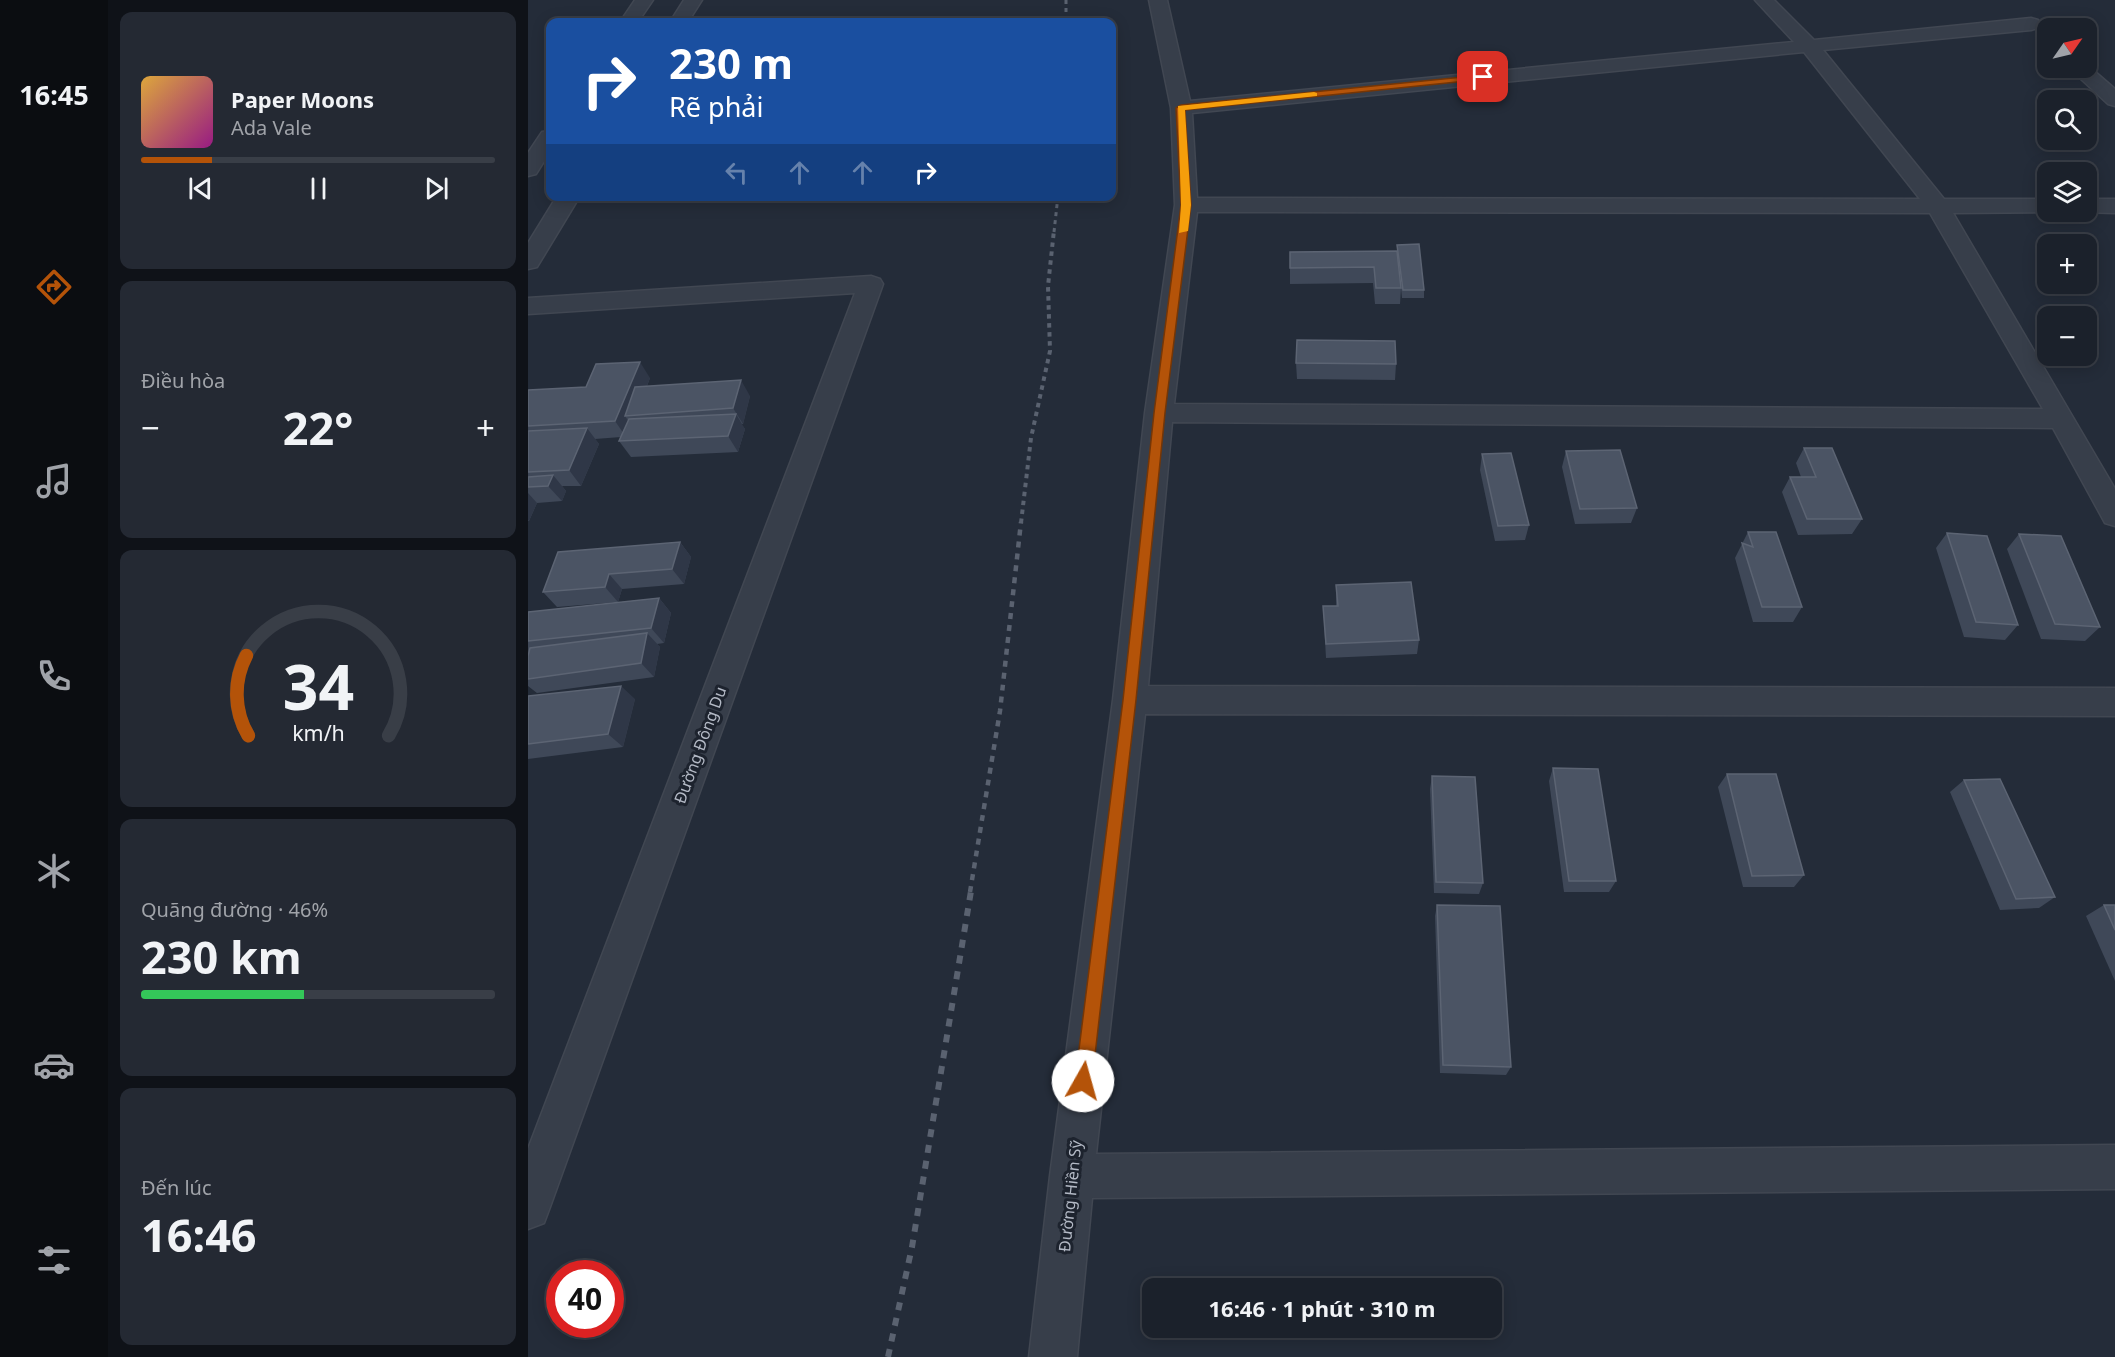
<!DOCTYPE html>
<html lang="vi">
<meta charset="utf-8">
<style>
body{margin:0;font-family:"Noto Sans",sans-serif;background:#242933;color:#f1f3f6;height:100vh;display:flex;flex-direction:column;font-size:22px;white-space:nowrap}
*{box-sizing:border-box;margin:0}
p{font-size:20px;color:#a0a3a9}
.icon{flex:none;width:33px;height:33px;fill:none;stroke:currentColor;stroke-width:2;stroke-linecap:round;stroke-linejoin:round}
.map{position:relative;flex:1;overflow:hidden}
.panel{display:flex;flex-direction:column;gap:12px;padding:12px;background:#0f1218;width:420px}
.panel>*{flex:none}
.guide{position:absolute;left:18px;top:18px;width:570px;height:183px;border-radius:12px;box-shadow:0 3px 15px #0003,0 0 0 2px #393e47;background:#1a4fa0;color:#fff;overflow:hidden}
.needle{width:39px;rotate:56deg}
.buttons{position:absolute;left:1509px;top:18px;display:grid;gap:12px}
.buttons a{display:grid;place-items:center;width:60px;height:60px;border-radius:12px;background:#1b212b;box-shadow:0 3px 15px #0003,0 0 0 2px #393e47;font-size:30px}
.speed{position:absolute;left:18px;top:1260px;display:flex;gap:12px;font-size:30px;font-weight:700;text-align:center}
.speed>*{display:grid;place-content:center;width:78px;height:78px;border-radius:50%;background:#1b212b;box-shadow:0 3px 15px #0003,0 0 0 2px #393e47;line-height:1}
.speed .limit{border:9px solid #d22;background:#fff;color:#111}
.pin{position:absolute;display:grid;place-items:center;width:51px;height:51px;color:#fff;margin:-26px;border-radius:12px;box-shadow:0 3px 9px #0006}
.me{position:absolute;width:66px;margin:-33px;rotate:7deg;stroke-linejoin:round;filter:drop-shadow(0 0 4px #0008)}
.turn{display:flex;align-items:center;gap:21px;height:126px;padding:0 24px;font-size:27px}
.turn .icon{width:78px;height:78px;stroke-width:2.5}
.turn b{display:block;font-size:42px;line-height:51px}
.lanes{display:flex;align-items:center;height:57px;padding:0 24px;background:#0003;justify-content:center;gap:30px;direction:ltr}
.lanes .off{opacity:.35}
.big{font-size:45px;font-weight:700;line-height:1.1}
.panel .tile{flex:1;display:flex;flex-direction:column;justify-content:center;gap:9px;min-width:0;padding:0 21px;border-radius:12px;background:#242933}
.panel .dial{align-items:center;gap:0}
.dial svg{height:156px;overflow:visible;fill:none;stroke:#393e47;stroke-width:7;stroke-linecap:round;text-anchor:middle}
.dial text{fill:#f1f3f6;stroke:none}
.song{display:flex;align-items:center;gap:18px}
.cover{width:72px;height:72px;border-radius:9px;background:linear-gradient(135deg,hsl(40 70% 55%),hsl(310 70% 35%))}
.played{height:6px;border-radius:3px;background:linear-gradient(90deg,#b45309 20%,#393e47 20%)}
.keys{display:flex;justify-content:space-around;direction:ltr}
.heat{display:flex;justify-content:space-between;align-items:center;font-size:33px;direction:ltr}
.charge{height:9px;border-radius:4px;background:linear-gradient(90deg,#34c759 46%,#393e47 0)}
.trip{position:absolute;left:614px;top:1278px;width:360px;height:60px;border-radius:12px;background:#1b212b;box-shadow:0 3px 15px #0003,0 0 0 2px #393e47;font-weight:700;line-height:60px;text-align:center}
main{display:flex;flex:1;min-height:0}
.dock{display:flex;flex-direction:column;width:108px;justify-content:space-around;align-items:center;background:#0b0d11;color:#a0a3a9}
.dock .icon{width:42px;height:42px}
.dock .active{color:#b45309}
.dock b{font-size:27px;color:#f1f3f6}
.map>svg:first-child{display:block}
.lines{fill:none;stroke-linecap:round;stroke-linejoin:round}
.minor-casing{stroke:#414752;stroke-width:3}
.minor{fill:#373e4a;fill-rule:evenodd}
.rail-far3{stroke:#5a6270;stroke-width:3;stroke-dasharray:4 4;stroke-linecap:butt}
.rail-far2{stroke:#5a6270;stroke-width:4;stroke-dasharray:4.5 4.5;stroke-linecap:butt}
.rail-far1{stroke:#5a6270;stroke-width:4.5;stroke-dasharray:6 6;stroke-linecap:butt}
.rail{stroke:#5a6270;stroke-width:6;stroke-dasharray:8 8;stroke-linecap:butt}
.wall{fill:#3f4858}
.shaded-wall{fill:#2f3747}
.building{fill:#4b5464;stroke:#5c6473;stroke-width:1.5}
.route{fill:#b45309;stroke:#753606;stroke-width:1.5}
.slow{fill:#f59e0b}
.labels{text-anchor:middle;stroke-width:6;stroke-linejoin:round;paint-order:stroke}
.street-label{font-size:16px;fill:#b3b9c5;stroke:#1d232e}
</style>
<main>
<nav class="dock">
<b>16:45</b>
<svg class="icon active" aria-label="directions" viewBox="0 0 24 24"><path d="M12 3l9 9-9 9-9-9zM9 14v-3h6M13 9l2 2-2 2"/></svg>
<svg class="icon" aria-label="music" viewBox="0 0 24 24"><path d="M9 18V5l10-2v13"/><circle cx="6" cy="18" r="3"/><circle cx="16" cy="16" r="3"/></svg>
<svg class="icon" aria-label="phone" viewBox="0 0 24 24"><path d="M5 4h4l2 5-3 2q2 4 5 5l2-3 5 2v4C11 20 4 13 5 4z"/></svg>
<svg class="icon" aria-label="climate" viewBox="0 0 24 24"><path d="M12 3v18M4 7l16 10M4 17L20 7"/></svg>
<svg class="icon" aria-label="car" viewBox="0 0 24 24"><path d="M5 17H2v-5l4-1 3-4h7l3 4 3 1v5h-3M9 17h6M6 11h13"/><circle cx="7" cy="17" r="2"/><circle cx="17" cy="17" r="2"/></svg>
<svg class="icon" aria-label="filters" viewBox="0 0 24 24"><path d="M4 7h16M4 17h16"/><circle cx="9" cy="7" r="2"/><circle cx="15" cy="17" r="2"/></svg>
</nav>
<section class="panel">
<div class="tile">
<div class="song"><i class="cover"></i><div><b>Paper Moons</b><p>Ada Vale</p></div></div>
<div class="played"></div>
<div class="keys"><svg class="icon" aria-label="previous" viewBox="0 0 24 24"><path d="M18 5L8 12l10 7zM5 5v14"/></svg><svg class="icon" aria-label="pause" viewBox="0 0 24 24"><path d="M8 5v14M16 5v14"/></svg><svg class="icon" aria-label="next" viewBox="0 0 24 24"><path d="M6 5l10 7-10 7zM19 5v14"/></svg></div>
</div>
<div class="tile"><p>Điều hòa</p>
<div class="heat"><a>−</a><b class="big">22°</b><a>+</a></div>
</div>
<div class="tile dial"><svg viewBox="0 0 100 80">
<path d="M14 69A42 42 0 1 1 86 69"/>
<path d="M14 69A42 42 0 0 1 13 28" stroke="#b45309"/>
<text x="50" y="56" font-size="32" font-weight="700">34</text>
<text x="50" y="72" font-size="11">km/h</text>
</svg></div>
<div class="tile"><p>Quãng đường · 46%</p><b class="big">230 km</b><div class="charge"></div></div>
<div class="tile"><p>Đến lúc</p><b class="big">16:46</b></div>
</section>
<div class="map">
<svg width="1587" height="1357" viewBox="0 0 1587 1357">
<rect width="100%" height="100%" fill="#242c39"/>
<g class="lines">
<defs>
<g id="minor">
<polygon points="107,0 125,0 110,22 92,22"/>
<polygon points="156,0 174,0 160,22 142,22"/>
<path d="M621,0H639L662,101L1266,42L1227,0H1246L1286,40L1503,18L1510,20L1513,24L1510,28L1503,30L1295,50L1416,199H1520V212H1526L1425,213L1587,489V526L1577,523L1525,428L644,422L620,686L1587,688V716L617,714L568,1154L1587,1145V1189L564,1198L549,1357H501L522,1176L585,700L617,413L647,205L643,108ZM1276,52L1392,199L669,198L664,113ZM669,212L1402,213L1515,409L646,404Z"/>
<polygon points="1558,64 1587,89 1587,106 1580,104 1541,68 1558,68"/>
<polygon points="22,131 22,152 8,174 0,176 0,153 14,132"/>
<polygon points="29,196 52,196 9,267 0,269 0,243"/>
<polygon points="1558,199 1587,199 1587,213 1552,212 1558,212"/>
<polygon points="343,276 352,279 355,284 22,1207 16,1223 0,1229 0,1149 327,293 0,314 0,298"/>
</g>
</defs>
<!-- minor casing -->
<use href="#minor" class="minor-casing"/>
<!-- minor -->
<use href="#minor" class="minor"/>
<!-- rail-far3 -->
<g class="rail-far3">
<polyline points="538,0 538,22"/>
<polyline points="526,232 530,196"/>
</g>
<!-- rail-far2 -->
<polyline class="rail-far2" points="493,523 503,438 522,351 520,286 526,230"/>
<!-- rail-far1 -->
<polyline class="rail-far1" points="442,892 472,711 493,522"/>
<!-- rail -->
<polyline class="rail" points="360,1357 384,1247 443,891"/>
</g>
<!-- wall -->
<g class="wall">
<polygon points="869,245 896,290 896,298 874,298 870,259 873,288 872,304 847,304 845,283 762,284 762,252 869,252"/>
<polygon points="768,363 868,364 867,380 769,379"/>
<polygon points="122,378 119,386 222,396 215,424 213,424 217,429 210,452 103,457 91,441 93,437 67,439 71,444 53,486 34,486 38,491 34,501 9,503 1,521 0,521 0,390 58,387"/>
<polygon points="1276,448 1334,519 1324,534 1270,535 1254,492 1262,477 1273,477 1268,463"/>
<polygon points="1038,451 1109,508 1103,523 1047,524 1034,467"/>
<polygon points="954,454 1001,525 997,540 967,541 952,470"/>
<polygon points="1220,532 1274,607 1265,622 1225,622 1207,558"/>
<polygon points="1419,533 1490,625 1477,640 1436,637 1408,548"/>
<polygon points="1491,534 1572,627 1557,641 1513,639 1479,549"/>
<polygon points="152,542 163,557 156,584 94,589 90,602 29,607 15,592"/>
<polygon points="808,585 891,640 889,654 798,658 795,606 808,606"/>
<polygon points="131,598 143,613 136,643 129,644 132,647 126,677 9,693 0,686 0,612"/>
<polygon points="0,696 107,699 95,747 0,759"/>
<polygon points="1025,768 1088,881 1081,892 1036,892 1021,781"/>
<polygon points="1199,774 1276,875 1266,887 1215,887 1190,787"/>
<polygon points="904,776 955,883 951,894 906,893 902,789"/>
<polygon points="1436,780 1527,897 1511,908 1472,910 1422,792"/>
<polygon points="909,905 983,1067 978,1075 912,1073 907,916"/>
<polygon points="1576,905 1587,905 1587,981 1558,916"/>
</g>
<!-- shaded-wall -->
<g class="shaded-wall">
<polygon points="112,362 122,378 107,415 97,416 103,425 98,437 87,421"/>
<polygon points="213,380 222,396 215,424 205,408"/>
<polygon points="208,414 217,429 210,452 200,436"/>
<polygon points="59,428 71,444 53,486 41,470"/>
<polygon points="25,475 38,491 34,501 20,486"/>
<polygon points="0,493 9,503 1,521 0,520"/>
<polygon points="152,542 163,557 156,584 144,569"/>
<polygon points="81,574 94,589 90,602 77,587"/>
<polygon points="131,598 143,613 136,643 123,628"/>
<polygon points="119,633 132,647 126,677 113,663"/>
<polygon points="93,686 107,699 95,747 80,734"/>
</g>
<!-- building -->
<g class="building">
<polygon points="891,244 896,290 875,290 869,245"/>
<polygon points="869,251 873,288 848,288 846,267 762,268 762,252"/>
<polygon points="769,340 867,341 868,364 768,363"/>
<polygon points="112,362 87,421 0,426 0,390 58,387 68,364"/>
<polygon points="213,380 205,408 97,416 107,387"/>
<polygon points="208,414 200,436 91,441 101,419"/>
<polygon points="59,428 41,470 0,472 0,431"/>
<polygon points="1276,448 1304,448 1334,519 1279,519 1262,477 1288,477"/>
<polygon points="1092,450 1109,508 1052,509 1038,451"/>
<polygon points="983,453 1001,525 970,526 954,454"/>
<polygon points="25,475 20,486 0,487 0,477"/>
<polygon points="1220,532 1248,532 1274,607 1234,607 1214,543 1225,547"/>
<polygon points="1419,533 1459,536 1490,625 1448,622"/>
<polygon points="1491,534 1533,536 1572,627 1527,624"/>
<polygon points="152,542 144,569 81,574 77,587 15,592 30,552"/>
<polygon points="883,582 891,640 798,644 795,606 810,606 808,585"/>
<polygon points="131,598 123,628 0,641 0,612"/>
<polygon points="119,633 113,663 0,679 0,656 2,648"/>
<polygon points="93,686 80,734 0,744 0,696"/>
<polygon points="1025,768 1070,769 1088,881 1041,881"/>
<polygon points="1199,774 1248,774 1276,875 1224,876"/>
<polygon points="904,776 947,777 955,883 908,882"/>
<polygon points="1472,779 1527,897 1488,899 1436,780"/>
<polygon points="909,905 972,906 983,1067 915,1065"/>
<polygon points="1576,905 1587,905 1587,930"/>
</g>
<!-- route -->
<polygon class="route" points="955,75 959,77 958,79 657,110 663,205 637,413 608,700 564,1081 561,1087 555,1090 549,1087 547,1081 595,700 626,413 653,205 648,108 653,105"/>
<!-- slow -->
<polygon class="slow" points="786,92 789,93 789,96 657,110 663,205 660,231 651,233 653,205 650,106"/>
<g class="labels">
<!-- street labels -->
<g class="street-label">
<text transform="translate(172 745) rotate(-70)" y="6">Đường Đông Du</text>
<text transform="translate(542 1196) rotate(-84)" y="6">Đường Hiền Sỹ</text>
</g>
</g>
</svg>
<div class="buttons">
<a><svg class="needle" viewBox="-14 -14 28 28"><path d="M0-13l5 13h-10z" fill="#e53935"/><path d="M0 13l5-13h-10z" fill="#a0a3a9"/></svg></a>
<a><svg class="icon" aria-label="search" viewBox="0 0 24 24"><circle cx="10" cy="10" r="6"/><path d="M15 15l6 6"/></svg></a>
<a><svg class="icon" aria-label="layers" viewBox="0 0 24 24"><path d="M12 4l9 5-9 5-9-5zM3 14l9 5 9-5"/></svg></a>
<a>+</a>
<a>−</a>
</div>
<div class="speed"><div class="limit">40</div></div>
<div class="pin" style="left:955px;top:77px;background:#d93025"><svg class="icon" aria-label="arrive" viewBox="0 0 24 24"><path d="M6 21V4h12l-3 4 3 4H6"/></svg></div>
<svg class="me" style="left:555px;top:1081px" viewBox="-20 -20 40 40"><circle r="19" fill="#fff"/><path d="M0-13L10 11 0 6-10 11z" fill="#b45309"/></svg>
<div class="trip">16:46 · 1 phút · 310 m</div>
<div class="guide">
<div class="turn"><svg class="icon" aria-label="right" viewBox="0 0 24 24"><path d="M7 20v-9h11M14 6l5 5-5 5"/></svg><div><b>230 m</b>Rẽ phải</div></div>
<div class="lanes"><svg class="icon off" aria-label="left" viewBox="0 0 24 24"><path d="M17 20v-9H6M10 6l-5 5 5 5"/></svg><svg class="icon off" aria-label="ahead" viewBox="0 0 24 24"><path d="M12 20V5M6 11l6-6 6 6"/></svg><svg class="icon off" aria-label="ahead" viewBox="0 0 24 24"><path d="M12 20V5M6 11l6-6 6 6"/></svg><svg class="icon" aria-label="right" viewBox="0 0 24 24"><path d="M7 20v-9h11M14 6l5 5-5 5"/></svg></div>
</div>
</div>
</main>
